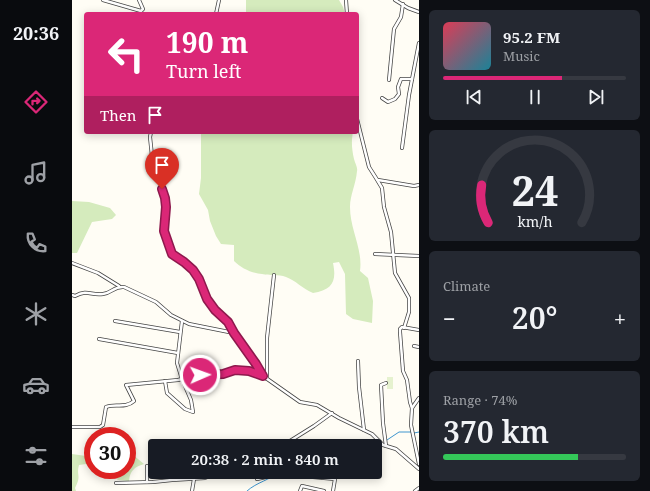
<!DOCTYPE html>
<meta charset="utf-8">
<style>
body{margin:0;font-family:"Noto Serif",serif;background:#242831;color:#f1f3f6;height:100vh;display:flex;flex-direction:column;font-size:15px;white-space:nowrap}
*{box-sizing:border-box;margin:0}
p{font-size:13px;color:#9ea1a6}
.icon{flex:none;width:22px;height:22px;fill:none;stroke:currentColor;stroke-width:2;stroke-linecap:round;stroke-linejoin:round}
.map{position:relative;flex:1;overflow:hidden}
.panel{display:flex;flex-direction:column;gap:10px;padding:10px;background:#0d0f14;width:231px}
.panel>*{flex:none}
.guide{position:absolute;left:12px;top:12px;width:275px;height:122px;border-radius:4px;box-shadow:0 2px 10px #0003;background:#db2777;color:#fff;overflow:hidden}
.speed{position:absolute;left:12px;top:427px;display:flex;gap:8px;font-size:20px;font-weight:700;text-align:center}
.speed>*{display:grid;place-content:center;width:52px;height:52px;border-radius:50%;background:#171b24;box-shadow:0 2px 10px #0003;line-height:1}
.speed .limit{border:6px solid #d22;background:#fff;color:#111}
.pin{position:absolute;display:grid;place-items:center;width:34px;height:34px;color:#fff;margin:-41px -17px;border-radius:50% 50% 50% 0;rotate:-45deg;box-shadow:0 0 4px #0007}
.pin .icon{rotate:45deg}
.me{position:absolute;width:44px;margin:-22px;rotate:88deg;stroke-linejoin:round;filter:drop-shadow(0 0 3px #0008)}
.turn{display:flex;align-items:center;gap:14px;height:84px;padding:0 16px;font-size:18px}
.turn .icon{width:52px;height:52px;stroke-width:2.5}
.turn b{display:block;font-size:28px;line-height:34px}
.then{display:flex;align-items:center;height:38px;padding:0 16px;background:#0003;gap:8px;font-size:15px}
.big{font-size:30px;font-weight:600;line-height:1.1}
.panel .tile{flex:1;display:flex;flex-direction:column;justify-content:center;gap:6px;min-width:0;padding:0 14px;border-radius:6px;background:#242831}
.panel .dial{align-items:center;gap:0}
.dial svg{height:104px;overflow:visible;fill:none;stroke:#363941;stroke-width:7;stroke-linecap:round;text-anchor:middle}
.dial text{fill:#f1f3f6;stroke:none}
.song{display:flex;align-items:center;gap:12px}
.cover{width:48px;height:48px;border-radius:6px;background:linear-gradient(135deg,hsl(350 70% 55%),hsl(190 70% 35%))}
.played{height:4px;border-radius:2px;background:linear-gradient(90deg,#db2777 65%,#363941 65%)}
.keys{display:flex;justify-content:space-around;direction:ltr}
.heat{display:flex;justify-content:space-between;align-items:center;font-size:22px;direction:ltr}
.charge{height:6px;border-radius:3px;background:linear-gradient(90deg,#34c759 74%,#363941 0)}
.trip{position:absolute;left:76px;top:439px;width:234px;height:40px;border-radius:4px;background:#171b24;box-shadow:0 2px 10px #0003;font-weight:600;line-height:40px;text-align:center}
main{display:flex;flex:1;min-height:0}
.menu{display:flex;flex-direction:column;width:72px;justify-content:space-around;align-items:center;background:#090b0e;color:#9ea1a6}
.menu .icon{width:28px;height:28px}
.menu .on{color:#db2777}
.menu b{font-size:18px;color:#f1f3f6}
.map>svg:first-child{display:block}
.green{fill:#d5ebbd}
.pitch{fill:#e6f2cf}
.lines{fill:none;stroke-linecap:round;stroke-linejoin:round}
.stream{stroke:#3f96cf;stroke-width:1}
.minor-casing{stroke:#444;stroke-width:4}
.minor{stroke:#fff;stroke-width:2.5}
.route-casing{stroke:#8e194d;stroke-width:10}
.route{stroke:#db2777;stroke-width:7}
</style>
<main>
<nav class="menu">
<b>20:36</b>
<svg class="icon on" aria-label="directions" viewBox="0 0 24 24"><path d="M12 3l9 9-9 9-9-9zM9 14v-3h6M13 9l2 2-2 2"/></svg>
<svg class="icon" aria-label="music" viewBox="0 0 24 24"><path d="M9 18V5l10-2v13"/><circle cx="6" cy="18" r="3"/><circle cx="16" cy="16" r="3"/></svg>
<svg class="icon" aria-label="phone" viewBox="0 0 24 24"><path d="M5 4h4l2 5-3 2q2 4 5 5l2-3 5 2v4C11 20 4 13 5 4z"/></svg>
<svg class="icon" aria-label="climate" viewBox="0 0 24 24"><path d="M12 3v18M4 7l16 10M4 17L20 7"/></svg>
<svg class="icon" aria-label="car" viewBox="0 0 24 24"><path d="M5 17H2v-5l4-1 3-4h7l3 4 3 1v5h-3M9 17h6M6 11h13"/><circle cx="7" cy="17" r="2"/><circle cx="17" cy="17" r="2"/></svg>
<svg class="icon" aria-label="filters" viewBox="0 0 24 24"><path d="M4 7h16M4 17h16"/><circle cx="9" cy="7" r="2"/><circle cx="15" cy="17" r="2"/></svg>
</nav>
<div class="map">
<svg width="347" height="491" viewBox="0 0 347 491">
<rect width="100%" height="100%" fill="#fffdf5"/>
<!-- green -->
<g class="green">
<polygon points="174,0 267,0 271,7 273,14 174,14"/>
<path d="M152,132H281C279,142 280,150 282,159C283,163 286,168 285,171C284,184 278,195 278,207C278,230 291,249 288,271L296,278L301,301L300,323L281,319L274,314L273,274L267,262L261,263C265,282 260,290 241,293C231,289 223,280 214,277C206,274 198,276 190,274C179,273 169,268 162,261V245L149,244L144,236L138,221L136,210L127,194L129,178V134H146Z"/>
<polygon points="0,201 17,202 38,208 44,215 40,219 20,222 5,253 0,253"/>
<path d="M55,450L72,464C62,467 58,471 57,481L46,480L35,470H55Z"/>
<path d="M0,454L21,457V466L14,464L7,465C4,476 10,475 3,488L4,491H0Z"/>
</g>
<!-- pitch -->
<rect class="pitch" x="315" y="377" width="6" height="12"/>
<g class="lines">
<!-- stream -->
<g class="stream">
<polyline points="342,433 347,432"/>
<polyline points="315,440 327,432 339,432"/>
<polyline points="274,446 306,444"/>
<path d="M175,491C185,482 198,480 207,472"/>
</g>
<defs>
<g id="minor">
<polyline points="31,0 69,11 71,9 67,0"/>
<polyline points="274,0 275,14"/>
<polyline points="323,0 336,8 347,12"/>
<polyline points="144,14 147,0"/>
<polyline points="317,80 322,29 329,17 331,4"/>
<polyline points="310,98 316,102 323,99 327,94 326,87 329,79 340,79"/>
<polyline points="285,119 297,167 304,178 310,188 312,207 319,232 323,273 337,298 337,312 332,328"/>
<polyline points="79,132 78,137 80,156 93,198 92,231 100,255 112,262 121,270 127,279 135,299 143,310 156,322 161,332"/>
<polyline points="330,148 337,95 347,43"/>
<polyline points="306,180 342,186 347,185"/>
<polyline points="303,254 347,256"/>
<polyline points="0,263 26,273 47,286"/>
<path d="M0,295L3,296C16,289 19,296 31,294C40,293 42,286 52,287L84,302L99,315L117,324L162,333L184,364L191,376"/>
<polyline points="43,321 108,332"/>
<polyline points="347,330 330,327 328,329 328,332 331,371 335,380 338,402 340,408 339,425 347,464"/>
<polyline points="27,339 106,353"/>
<polyline points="342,346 347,347"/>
<polyline points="286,361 287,387 292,430"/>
<polyline points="109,376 105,363 110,321"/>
<polyline points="195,379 195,338 202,275"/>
<polyline points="93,381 95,393 113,409 121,412 119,400 110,379"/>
<polyline points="314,383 309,385 311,423 314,446"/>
<polyline points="340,408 347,398"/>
<path d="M0,427H28L31,425L34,407C43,403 53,409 62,401L54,385L106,380L110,379L109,376L115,374L145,375L163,370L177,371L191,376L228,402L245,405L267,418L300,434L311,445L324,449L347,469"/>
<polyline points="164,444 164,446"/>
<polyline points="210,446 242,426 260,413"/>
<polyline points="75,466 75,482"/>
<polyline points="241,477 263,479 261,491"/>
<polyline points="185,479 194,477 204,472"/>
<polyline points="44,483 81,482 100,480 133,478 148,472"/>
<polyline points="120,491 122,479"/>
<polyline points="228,491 230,486 252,491"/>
<polyline points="343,491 347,488"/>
</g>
</defs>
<!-- minor casing -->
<use href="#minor" class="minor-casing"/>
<!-- minor -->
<use href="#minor" class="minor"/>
</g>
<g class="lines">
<defs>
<polyline id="route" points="90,189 93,198 94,207 92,231 100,254 112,262 121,270 127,279 135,299 143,310 156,322 162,333 184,364 191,376 177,371 163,370 151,374 128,375"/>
</defs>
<!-- route casing -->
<use href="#route" class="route-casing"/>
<!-- route -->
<use href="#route" class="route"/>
</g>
</svg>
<div class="speed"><div class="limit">30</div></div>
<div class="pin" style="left:90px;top:189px;background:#d93025"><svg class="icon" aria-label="arrive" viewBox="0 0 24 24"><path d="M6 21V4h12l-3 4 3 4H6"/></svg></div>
<svg class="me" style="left:128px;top:375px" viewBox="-20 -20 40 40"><circle r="17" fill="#db2777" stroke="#fff" stroke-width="3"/><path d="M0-11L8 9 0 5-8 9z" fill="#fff"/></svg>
<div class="trip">20:38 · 2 min · 840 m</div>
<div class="guide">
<div class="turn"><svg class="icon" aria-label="left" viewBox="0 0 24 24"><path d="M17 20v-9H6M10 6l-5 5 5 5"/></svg><div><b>190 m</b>Turn left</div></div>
<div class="then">Then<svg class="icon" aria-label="arrive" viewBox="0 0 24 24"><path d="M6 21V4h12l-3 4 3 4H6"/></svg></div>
</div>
</div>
<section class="panel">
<div class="tile">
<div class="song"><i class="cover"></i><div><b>95.2 FM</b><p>Music</p></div></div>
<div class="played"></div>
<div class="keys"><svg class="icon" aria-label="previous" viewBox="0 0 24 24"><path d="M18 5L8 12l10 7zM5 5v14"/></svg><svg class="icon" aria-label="pause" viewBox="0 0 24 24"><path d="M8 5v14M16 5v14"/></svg><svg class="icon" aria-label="next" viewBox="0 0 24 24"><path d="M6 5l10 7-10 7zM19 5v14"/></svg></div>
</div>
<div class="tile dial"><svg viewBox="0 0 100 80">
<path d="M14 69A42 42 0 1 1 86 69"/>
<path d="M14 69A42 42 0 0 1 9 40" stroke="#db2777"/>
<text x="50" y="56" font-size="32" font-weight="700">24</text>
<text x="50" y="72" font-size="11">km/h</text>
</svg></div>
<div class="tile"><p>Climate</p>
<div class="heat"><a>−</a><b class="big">20°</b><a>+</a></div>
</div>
<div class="tile"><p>Range · 74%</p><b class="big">370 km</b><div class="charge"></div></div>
</section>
</main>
